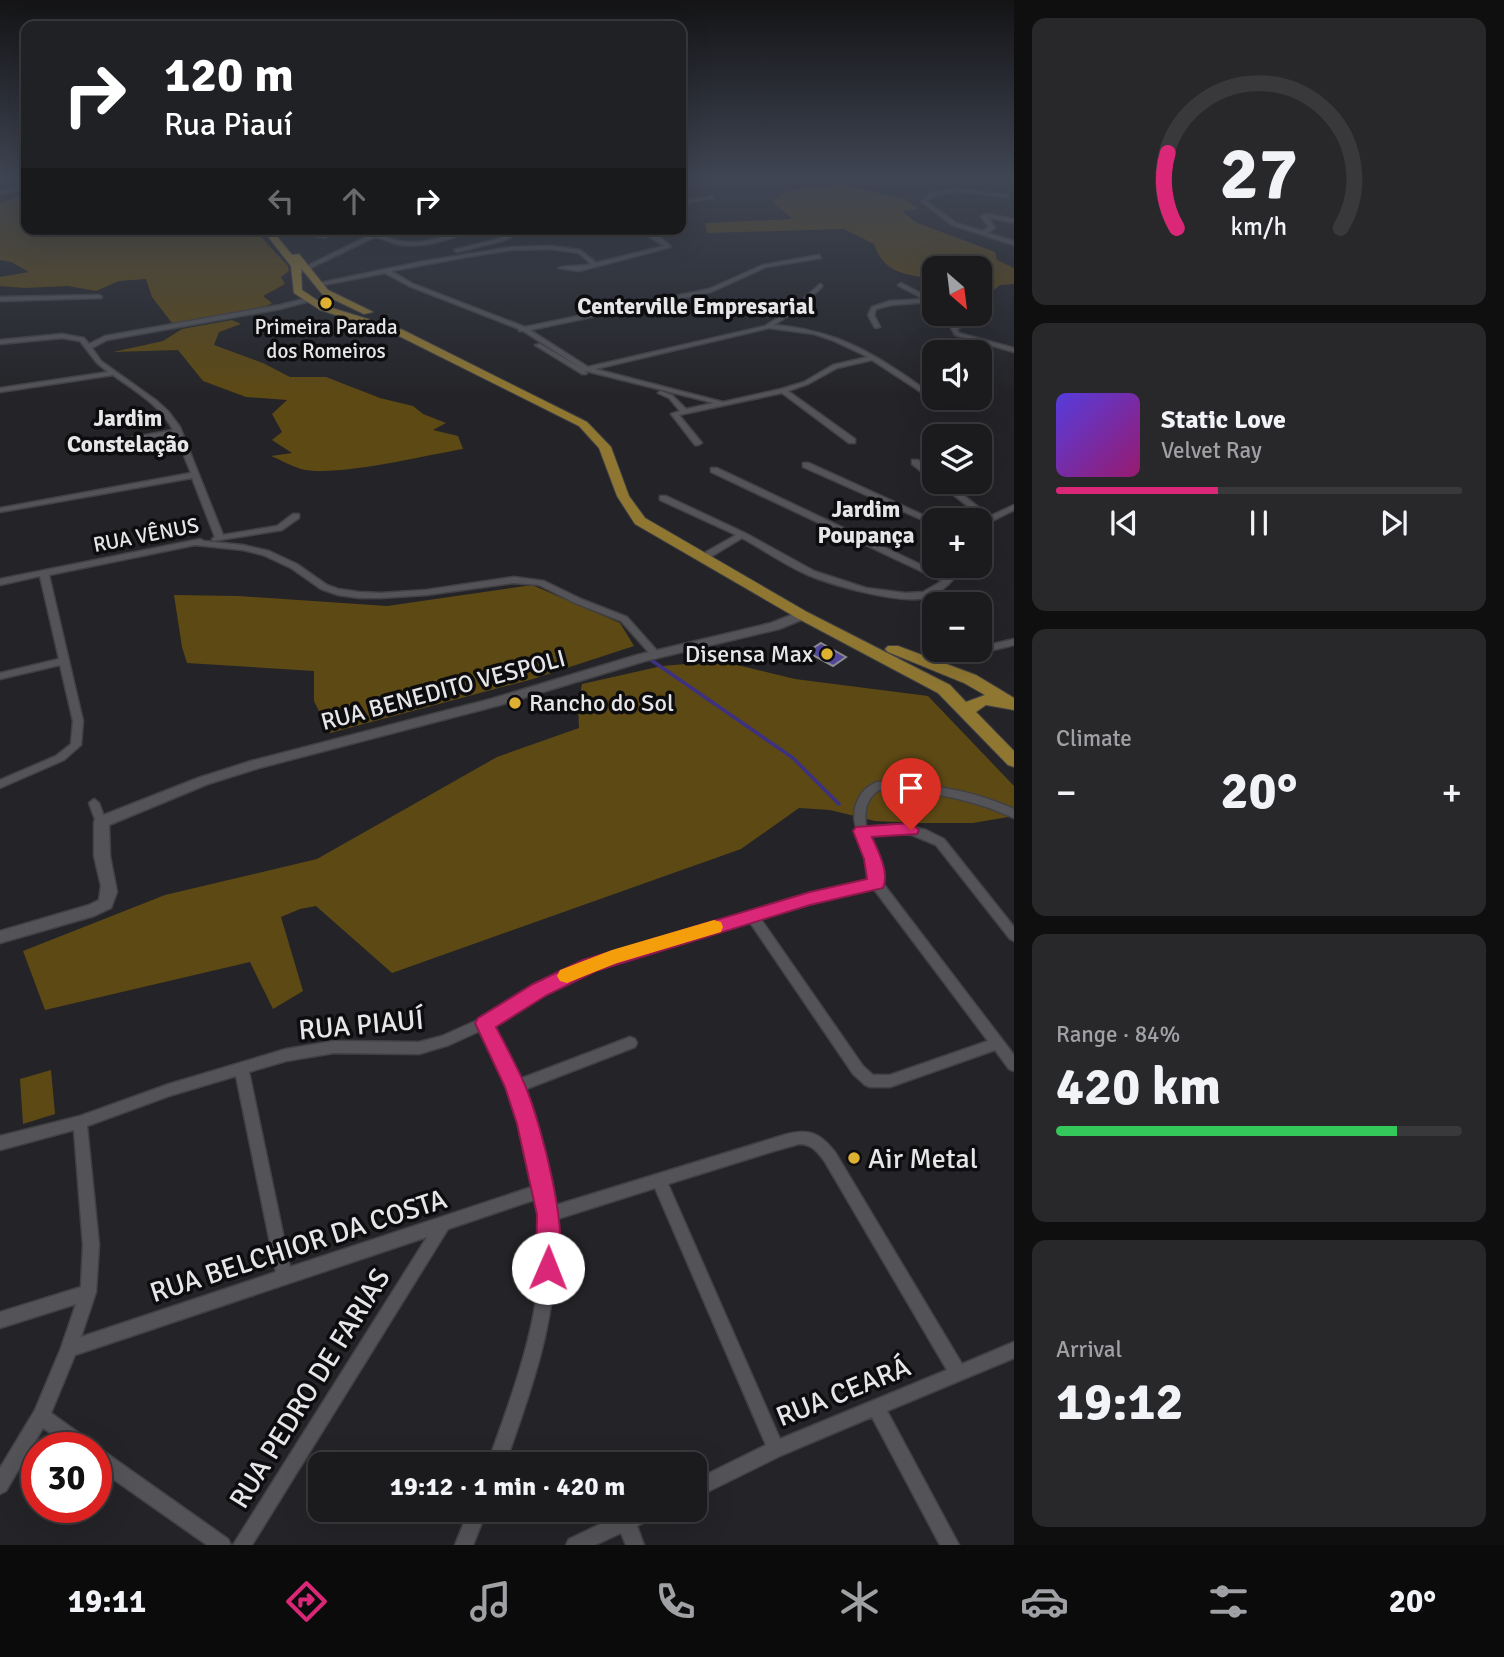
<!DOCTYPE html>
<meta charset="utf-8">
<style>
body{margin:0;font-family:Signika,sans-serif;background:#28282b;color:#f1f3f6;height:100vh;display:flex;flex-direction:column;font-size:26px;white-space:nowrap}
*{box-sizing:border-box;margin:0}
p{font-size:23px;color:#a0a1a4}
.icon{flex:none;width:38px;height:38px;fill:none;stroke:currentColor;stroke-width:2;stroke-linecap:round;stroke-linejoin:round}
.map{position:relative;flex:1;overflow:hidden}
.sheet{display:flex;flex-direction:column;gap:18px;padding:18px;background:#0f0f10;width:490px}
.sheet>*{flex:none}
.top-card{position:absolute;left:21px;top:21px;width:665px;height:214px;border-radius:14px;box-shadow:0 7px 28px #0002,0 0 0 2px #39393c;background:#202124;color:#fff;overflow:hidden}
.needle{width:46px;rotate:152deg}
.fabs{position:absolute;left:922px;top:256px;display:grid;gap:14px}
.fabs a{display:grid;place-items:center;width:70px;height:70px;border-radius:14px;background:#1b1b1e;box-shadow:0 7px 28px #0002,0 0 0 2px #39393c;font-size:35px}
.speed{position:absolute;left:21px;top:1432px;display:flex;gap:14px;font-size:35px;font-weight:700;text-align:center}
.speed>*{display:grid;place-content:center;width:91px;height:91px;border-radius:50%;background:#1b1b1e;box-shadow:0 7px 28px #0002,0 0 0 2px #39393c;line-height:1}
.speed .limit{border:10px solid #d22;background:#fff;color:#111}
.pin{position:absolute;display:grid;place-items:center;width:60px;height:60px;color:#fff;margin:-72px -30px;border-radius:50% 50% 50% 0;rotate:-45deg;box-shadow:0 0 7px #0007}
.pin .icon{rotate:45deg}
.me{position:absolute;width:77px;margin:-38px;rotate:1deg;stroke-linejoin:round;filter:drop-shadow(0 0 5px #0008)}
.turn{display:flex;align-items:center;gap:24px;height:147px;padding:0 28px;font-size:32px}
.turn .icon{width:91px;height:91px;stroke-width:2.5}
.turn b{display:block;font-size:49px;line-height:60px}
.lanes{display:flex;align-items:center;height:66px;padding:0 28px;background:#0003;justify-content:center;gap:35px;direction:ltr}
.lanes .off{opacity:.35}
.big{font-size:52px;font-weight:700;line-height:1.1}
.sheet .card{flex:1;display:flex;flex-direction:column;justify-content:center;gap:10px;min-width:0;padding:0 24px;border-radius:14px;background:#28282b}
.sheet .dial{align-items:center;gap:0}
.dial svg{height:182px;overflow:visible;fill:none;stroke:#39393c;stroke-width:7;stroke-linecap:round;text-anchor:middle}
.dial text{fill:#f1f3f6;stroke:none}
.song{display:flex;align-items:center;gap:21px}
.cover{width:84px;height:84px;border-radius:10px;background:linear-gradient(135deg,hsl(250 70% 55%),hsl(320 70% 35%))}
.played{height:7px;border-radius:4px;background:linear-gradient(90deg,#db2777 40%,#39393c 40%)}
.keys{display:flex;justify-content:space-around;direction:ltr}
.heat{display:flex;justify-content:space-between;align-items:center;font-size:38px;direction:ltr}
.charge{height:10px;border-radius:5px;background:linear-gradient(90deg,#34c759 84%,#39393c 0)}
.trip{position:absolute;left:308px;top:1452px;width:399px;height:70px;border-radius:14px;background:#1b1b1e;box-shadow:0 7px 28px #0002,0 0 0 2px #39393c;font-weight:700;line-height:70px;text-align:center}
.tabs{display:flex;height:112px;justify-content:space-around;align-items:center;background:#0b0b0c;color:#a0a1a4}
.tabs .icon{width:49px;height:49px}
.tabs .selected{color:#db2777}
.tabs b{font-size:32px;color:#f1f3f6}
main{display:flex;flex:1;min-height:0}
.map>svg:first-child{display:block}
.green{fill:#5d4914}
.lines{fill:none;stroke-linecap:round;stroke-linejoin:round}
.stream{stroke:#3d3182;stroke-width:3.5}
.building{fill:#50479a;stroke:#8a8a8f;stroke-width:2}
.minor-casing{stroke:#414145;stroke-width:3}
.tertiary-casing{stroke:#414145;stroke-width:3}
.primary-casing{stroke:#414145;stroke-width:2}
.minor{fill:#545458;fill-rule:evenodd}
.tertiary{fill:#545458;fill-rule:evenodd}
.primary{fill:#8f7732;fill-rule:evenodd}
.route{fill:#db2777;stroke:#8e194d;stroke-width:2}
.slow{fill:#f59e0b}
.poi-dot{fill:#dfb133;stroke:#0d0d0f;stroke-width:2.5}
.labels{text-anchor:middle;stroke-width:7;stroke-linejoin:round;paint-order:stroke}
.far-poi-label{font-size:21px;fill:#e6e6e9;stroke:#0d0d0f}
.far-street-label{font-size:21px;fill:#e6e6e9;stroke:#0d0d0f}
.far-quarter-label{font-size:23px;font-weight:bold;fill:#e6e6e9;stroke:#0d0d0f}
.poi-label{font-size:24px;fill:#e6e6e9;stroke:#0d0d0f;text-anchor:end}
.street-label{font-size:24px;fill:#e6e6e9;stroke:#0d0d0f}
.near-street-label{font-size:28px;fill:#e6e6e9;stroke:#0d0d0f}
.near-poi-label{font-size:28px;fill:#e6e6e9;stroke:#0d0d0f;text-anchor:start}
</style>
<main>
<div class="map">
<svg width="1014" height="1545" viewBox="0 0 1014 1545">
<rect width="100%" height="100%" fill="#242428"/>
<!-- green -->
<g class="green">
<path d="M842,185L904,199L919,209L902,211L915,222L995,252L997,260L1014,268V284L1000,285L985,297L980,295V268H934V280C905,273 885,275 874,244L844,229L707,233L705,223L793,219L773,203C787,185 820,187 842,185Z"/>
<polygon points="26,194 26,229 254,229 288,266 289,271 281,277 285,284 263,296 272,303 267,306 177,323 172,323 152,297 146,279 119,281 96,291 68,286 25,288 0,286 0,277 29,272 11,262 0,260 0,203"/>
<path d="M232,320L241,324L219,332L214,345L263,363L290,377H326L380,398L413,406L423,414L446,423L433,430L458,436L463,449C427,455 333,478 301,469C291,466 281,460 271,456L292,453L272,440L282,432L272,414L287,400L246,397L203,381L178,350L113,352L163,341L182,329Z"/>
<polygon points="532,585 620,623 634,646 533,679 330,733 314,701 314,671 187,663 182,647 174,595 238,596 387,606"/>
<polygon points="721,661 795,679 928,696 1014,786 1014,816 973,823 919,823 875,821 830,810 799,808 741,849 392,973 316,906 300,909 281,917 303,991 273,1009 250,962 45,1010 23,951 165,895 317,859 497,757 579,728 578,704 582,684 662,666"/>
<polygon points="51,1070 55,1114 23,1124 20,1079"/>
</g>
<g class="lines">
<!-- stream -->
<polyline class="stream" points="651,660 793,758 839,804"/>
</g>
<!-- building -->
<polygon class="building" points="821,643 846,657 833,666 807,652"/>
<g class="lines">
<defs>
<g id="minor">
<polygon points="26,185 26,187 0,194 0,192"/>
<path d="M952,189L1008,195L1006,197C979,195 950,184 926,201L956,223L982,231L989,227L981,217L985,214L1014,219V223L988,217L995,228L987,233L1014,241V245L952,225L921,201L930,194Z"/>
<polygon points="711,196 713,198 681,204 681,202"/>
<path d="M310,229H315L316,233C327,235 336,229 347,229L324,238L312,235Z"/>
<path d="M464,229H471C451,241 420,249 396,244C389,242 382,238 375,237L300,273L295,272L372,234C382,234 390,239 399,241C420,245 445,238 464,229Z"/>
<polygon points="523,229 530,229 502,241 457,252 454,250 498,239"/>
<path d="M637,229C649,229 663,238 671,247L579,271L559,268C566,265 581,267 591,264L579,253L551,249L511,250L466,257L391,271L413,284L525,327L709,289L763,265L819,255L821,258L766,267L711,292L530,330L588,367L765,326L793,308L820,284L822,285V287L797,310L774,325C821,329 856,343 895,369C906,376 917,383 926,391L921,392L872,360L837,368L808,384L788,391L855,439V443H849L782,393L679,415L702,443L698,445H695L671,414L680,411L669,398L658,393L661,391L673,396L686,409L714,403L586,371H585L587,373L586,374H582L535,345L540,344L583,369L523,331H519V329L409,286L385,273L318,286L315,284L420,262L511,247L551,246L580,250L596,263L664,246ZM769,328L814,334L832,340L868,357L833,365L804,382L781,389L723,402L595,369Z"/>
<polygon points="901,283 934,300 931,302 891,305 876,309 874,315 880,327 875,328 868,315 872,307 890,301 924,299 899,286 898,285"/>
<polygon points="99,295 102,297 101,298 0,301 0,297"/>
<path d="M308,298L310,299V301L280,309L107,340L92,348L101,361L157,401L168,411L180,427L223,535L277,526L293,514H299V518L282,530L213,541L212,539L215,537L192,478L0,512V508L191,473L175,434L92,448V444H95L173,430C160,405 135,391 113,375L0,392V388L108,372L97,363L80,341L62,338L0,344V340L62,334L84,338L89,344L105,336L280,305Z"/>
<polygon points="966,313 973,313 978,319 957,329 959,333 1014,348 1014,352 955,335 951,328 971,318"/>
<polygon points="912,460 918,460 934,474 934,479 931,479 912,464"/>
<polygon points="803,463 809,463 934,520 934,525 803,467"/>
<path d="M711,468H717L947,577L955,565H963C954,580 946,590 928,597C904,606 832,585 808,575C785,565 764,550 742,538L712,556H706V552L736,535L660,500V496H666L745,533L814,571L866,588L905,593L923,592L942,581L711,472Z"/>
<polygon points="936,481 945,481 990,516 1014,505 1014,510 992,521 983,534 980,534 980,526 985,520"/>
<polygon points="200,539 204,541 243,545 269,551 297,564 327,585 338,589 359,592 381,593 426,590 514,577 544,581 581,599 627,617 660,654 658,656 652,656 621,621 575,603 539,585 514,583 426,595 381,598 359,598 338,595 321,589 291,568 263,555 243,550 195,545 49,575 83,721 81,745 64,760 0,788 0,780 56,756 71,744 73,721 60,665 0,679 0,673 59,659 40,576 0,585 0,579"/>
<polygon points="1014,639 1014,645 928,666 923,663 925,661 973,649 980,649 980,647"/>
<path d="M877,782C922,782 973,790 1014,809V818C1003,814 994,809 983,806C950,795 914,790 879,790C866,799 864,811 866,827L892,825L912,827L926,830L944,839L1014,927V941L1010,939L936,845L912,835L892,833L869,834L879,859L882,882L1014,1055V1071L1009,1069L995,1050L890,1087H870L865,1085L853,1074L749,921L594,969L544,993L492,1025L517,1080L630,1037L635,1039L637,1043L635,1047L521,1091C537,1128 546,1167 553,1206L784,1135C808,1128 819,1132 835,1152L962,1364L1014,1342V1358L887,1411L959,1545H940L872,1417L782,1455L695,1498V1480L766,1445L655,1188L554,1220C561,1312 534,1380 505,1465H487C518,1379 552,1292 537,1199L448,1229L252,1545H233L427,1237L75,1355L51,1413L90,1441L92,1447H70L43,1428L6,1491L0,1494V1468L35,1410L61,1348L76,1304L0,1328V1312L81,1287L83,1245L74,1130L0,1150V1136L80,1116L169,1084L286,1049L334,1041L419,1042L442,1036L480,1019L536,985L586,961L810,894L870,880C869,873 869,865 867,858C861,837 846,818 860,796C864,789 870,785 877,782ZM873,888L988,1041L890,1075H873L863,1066L760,918L810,902ZM482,1030C505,1080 526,1132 535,1186L290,1267L249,1072L286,1061L334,1053L419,1054L449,1045ZM236,1076L276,1272L81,1337L96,1292L99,1245L87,1126L169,1096ZM799,1144C812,1144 818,1152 825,1162L947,1370L780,1439L668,1184L774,1151Z"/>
<polygon points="94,799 99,803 106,822 105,825 97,825 96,822 89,803"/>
<polygon points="96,1447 102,1450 228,1539 231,1545 207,1545 96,1467"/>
<polygon points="469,1510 487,1510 473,1545 455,1545"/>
<polygon points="630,1510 660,1510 657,1516 637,1526 644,1545 626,1545 621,1533 595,1545 566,1545 569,1539"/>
</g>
<polygon id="tertiary" points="802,611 808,615 806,618 779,629 645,661 500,705 259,768 208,784 109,825 110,856 117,892 111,908 94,916 0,943 0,931 89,905 99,900 101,886 94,856 94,822 96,818 198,778 251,761 491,699 637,655 771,623"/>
<polygon id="primary" points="262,229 271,229 292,255 299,254 328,290 373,312 364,314 322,294 301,268 302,290 326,306 403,330 587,422 611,447 629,496 645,518 807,612 950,685 966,702 985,695 964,683 888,652 885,649 888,646 898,646 976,675 1014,698 1014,710 986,705 976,712 1014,751 1014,767 1008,765 938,693 797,618 635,524 617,496 599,448 579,426 395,334 320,310 294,293 291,266"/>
</defs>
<!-- minor casing -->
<use href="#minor" class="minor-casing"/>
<!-- tertiary casing -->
<use href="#tertiary" class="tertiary-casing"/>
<!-- primary casing -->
<use href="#primary" class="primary-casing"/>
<!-- minor -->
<use href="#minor" class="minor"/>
<!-- tertiary -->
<use href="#tertiary" class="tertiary"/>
<!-- primary -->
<use href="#primary" class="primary"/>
</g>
<!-- sky -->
<linearGradient id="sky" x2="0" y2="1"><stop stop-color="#141416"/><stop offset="0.45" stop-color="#3f4553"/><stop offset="1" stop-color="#3f4553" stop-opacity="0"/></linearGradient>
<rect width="1014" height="396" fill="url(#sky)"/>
<!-- route -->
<path class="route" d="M911,823L919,830L917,834L872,837C878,851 890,873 883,888L810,905L596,971L547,995L496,1027C506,1046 516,1065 525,1085C541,1124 572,1237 556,1276L548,1279L540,1276L536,1268L537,1215L517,1124L505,1087L475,1023L478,1018L533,984L583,960L810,892L867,879L864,859L853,831L856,827Z"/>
<!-- slow -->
<polygon class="slow" points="714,920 721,922 723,927 721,932 617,963 567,983 560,981 557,976 560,970 612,950"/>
<!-- markers -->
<g class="poi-dot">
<circle cx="326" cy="303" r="7"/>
<circle cx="827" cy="654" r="7"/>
<circle cx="515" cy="703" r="7"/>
<circle cx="854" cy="1158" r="7"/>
</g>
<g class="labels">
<!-- far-poi labels -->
<g class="far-poi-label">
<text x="326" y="334">Primeira Parada<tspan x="326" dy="24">dos Romeiros</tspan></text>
</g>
<!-- far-street labels -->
<g class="far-street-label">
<text transform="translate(146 535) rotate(-11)" y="7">RUA VÊNUS</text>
</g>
<!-- far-quarter labels -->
<g class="far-quarter-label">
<text x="696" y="314">Centerville Empresarial</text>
<text x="128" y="426">Jardim<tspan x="128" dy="26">Constelação</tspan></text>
<text x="866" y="517">Jardim<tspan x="866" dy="26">Poupança</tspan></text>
</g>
<!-- poi labels -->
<g class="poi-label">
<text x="813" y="662">Disensa Max</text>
<text x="529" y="711" text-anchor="start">Rancho do Sol</text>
</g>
<!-- street labels -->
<g class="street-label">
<text transform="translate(443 690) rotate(-15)" y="8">RUA BENEDITO VESPOLI</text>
</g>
<!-- near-street labels -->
<g class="near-street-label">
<text transform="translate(361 1024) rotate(-5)" y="10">RUA PIAUÍ</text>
<text transform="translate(298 1245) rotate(-18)" y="10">RUA BELCHIOR DA COSTA</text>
<text transform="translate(309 1388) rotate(-58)" y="10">RUA PEDRO DE FARIAS</text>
<text transform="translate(843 1391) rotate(-22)" y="10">RUA CEARÁ</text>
</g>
<!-- near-poi labels -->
<g class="near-poi-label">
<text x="868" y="1168">Air Metal</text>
</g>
</g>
</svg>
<div class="fabs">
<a><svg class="needle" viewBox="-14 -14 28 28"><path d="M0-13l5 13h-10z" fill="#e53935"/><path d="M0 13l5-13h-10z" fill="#a0a1a4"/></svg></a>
<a><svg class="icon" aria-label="sound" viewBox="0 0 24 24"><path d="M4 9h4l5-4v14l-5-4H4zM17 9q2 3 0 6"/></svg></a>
<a><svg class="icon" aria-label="layers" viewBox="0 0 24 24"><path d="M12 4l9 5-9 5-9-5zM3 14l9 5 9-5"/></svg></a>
<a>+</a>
<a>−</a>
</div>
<div class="speed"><div class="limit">30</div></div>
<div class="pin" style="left:911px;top:830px;background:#d93025"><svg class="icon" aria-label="arrive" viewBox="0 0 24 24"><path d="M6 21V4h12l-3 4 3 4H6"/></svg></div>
<svg class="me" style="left:548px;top:1268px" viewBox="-20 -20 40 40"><circle r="19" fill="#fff"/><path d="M0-13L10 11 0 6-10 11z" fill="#db2777"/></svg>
<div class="trip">19:12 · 1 min · 420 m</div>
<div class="top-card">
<div class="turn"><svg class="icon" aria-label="right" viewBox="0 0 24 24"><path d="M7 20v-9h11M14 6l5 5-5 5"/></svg><div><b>120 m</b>Rua Piauí</div></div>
<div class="lanes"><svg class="icon off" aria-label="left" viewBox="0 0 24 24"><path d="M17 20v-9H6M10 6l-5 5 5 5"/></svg><svg class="icon off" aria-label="ahead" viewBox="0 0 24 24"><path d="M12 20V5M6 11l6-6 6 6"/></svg><svg class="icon" aria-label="right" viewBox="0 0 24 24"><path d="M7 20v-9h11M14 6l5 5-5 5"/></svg></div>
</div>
</div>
<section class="sheet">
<div class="card dial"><svg viewBox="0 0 100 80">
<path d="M14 69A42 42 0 1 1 86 69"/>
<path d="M14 69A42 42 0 0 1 10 36" stroke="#db2777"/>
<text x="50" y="56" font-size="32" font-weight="700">27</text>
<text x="50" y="72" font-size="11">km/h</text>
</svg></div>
<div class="card">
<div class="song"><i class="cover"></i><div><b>Static Love</b><p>Velvet Ray</p></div></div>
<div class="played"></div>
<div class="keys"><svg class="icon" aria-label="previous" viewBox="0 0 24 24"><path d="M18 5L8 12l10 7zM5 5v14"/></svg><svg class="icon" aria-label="pause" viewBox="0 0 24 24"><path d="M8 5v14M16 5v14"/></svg><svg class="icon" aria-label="next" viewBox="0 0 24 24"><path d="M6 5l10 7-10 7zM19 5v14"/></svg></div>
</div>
<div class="card"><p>Climate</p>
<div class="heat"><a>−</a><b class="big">20°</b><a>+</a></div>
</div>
<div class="card"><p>Range · 84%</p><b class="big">420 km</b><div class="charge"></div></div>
<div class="card"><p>Arrival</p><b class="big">19:12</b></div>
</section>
</main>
<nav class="tabs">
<b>19:11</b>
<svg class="icon selected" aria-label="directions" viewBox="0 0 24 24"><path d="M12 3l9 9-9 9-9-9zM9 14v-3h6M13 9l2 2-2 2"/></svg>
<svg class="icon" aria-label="music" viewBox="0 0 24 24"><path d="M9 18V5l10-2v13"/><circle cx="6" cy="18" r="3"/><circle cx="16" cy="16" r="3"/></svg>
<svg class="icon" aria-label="phone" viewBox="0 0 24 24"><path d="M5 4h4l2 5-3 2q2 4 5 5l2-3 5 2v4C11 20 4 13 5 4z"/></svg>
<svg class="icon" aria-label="climate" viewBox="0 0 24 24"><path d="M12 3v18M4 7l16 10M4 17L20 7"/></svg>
<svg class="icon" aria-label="car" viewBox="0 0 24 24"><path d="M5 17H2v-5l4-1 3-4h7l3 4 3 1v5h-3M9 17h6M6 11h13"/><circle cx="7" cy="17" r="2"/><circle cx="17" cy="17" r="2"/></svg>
<svg class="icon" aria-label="filters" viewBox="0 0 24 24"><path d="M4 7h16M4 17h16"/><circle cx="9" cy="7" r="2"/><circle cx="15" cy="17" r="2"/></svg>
<b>20°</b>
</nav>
